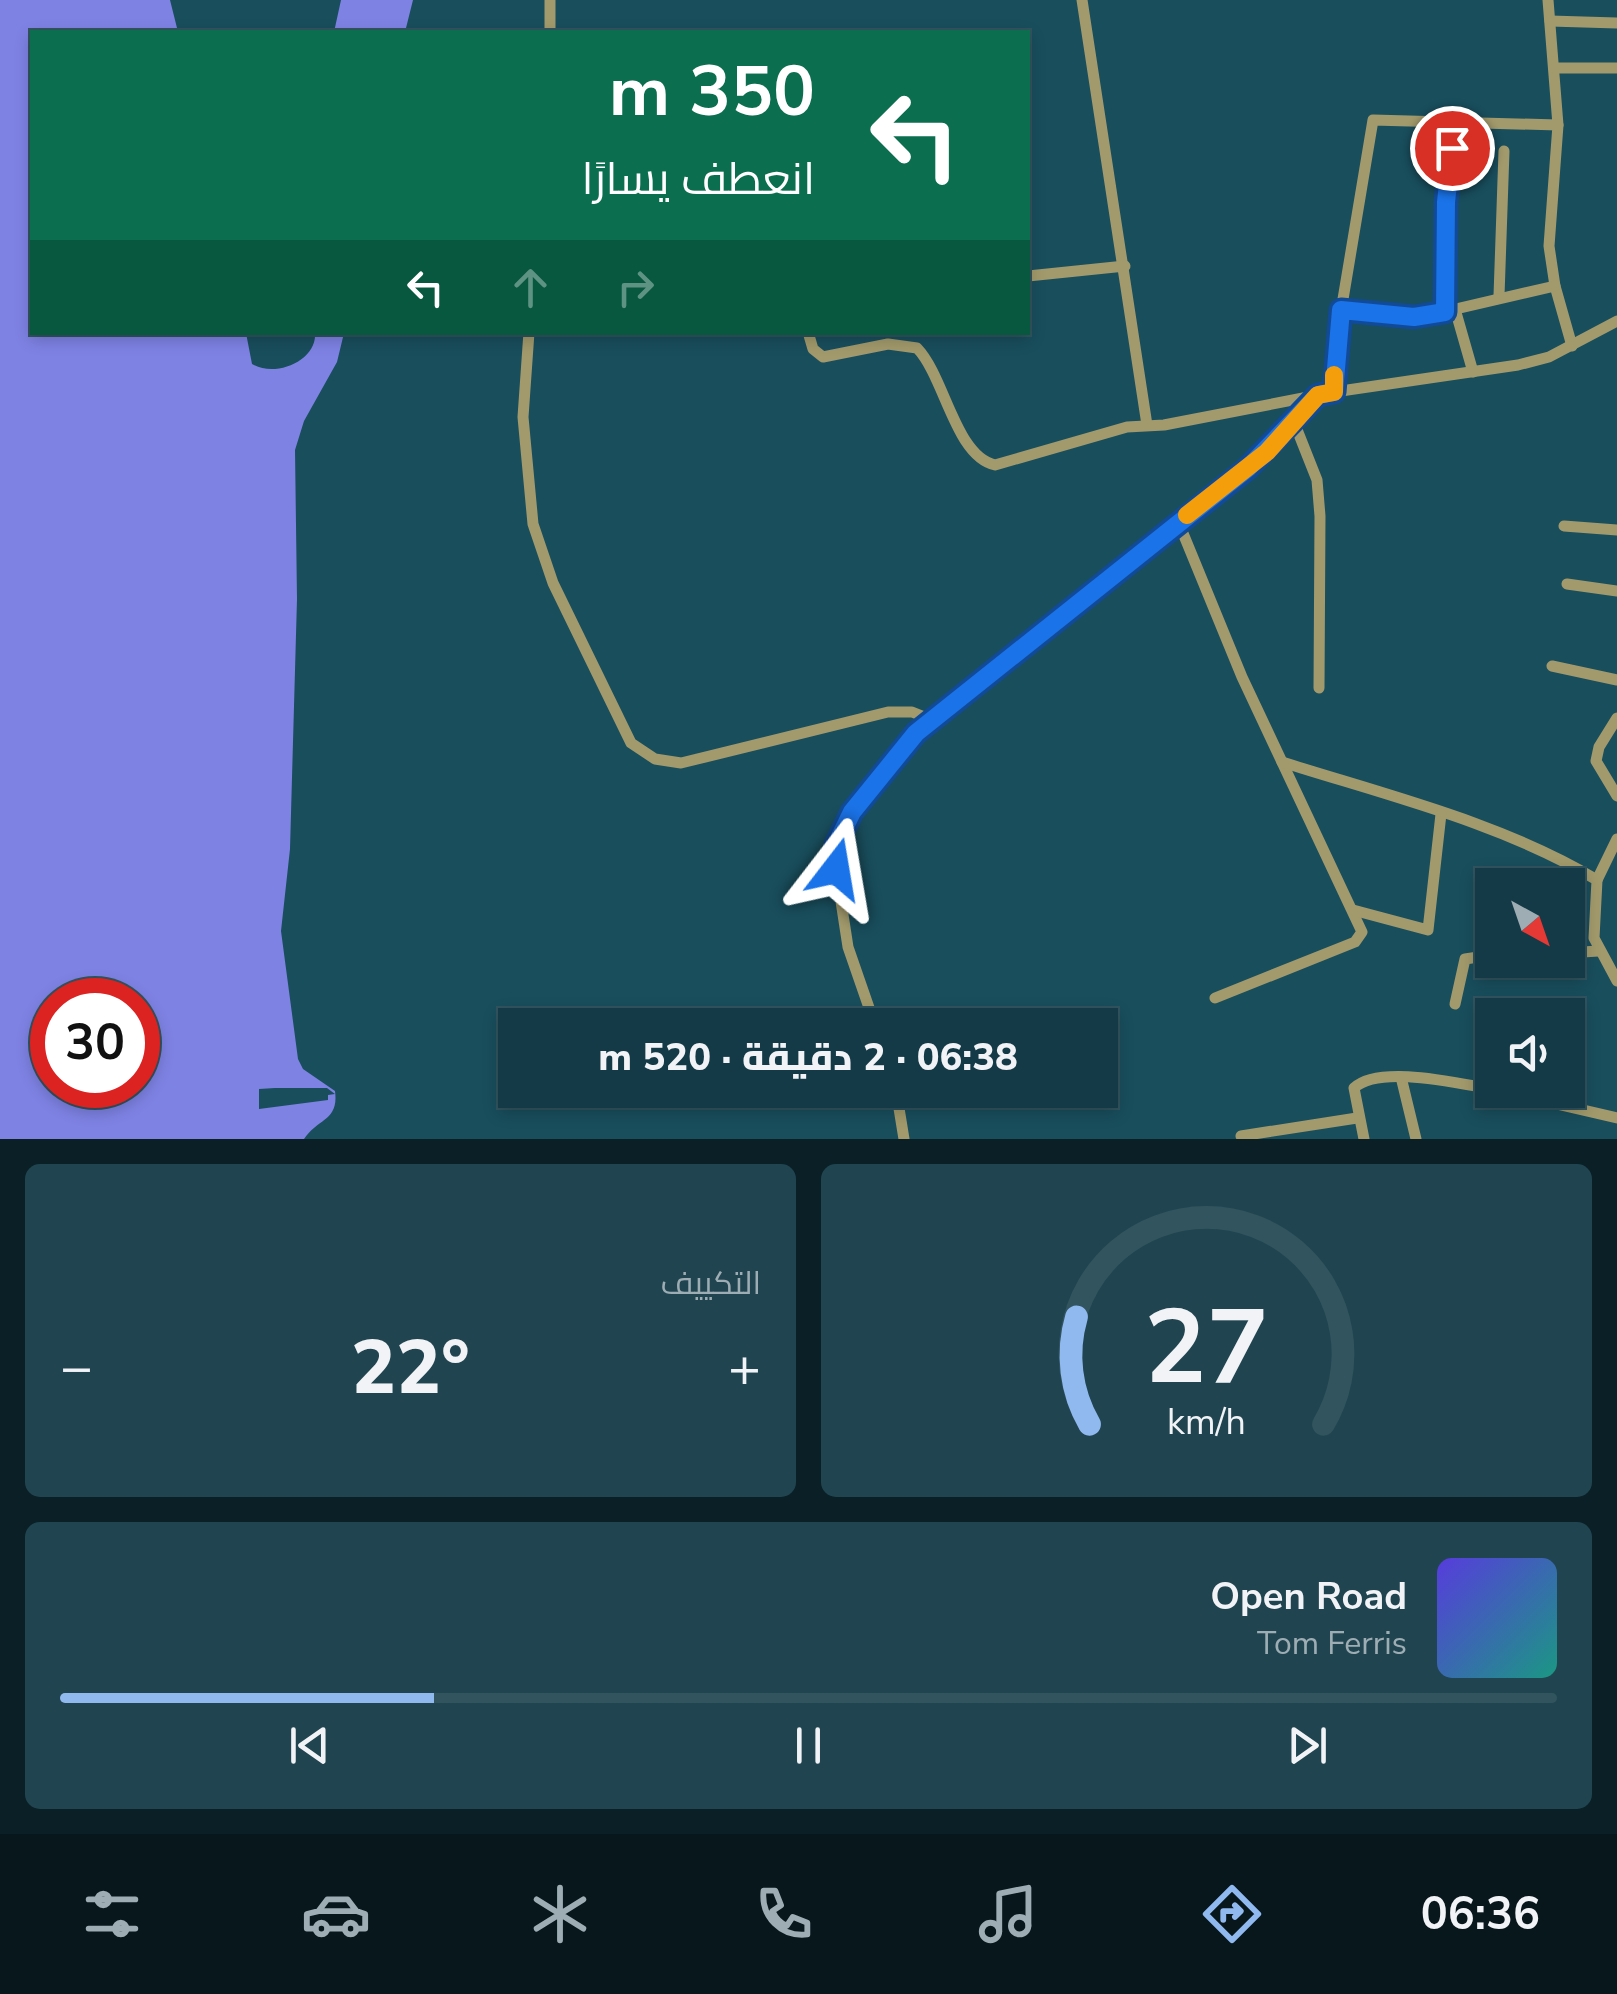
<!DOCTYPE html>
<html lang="ar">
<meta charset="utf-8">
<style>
body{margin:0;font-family:"Nunito Sans",Cairo,sans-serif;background:#204551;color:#f1f3f6;direction:rtl;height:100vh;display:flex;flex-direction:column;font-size:38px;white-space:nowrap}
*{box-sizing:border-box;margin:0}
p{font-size:32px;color:#9dadb3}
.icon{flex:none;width:55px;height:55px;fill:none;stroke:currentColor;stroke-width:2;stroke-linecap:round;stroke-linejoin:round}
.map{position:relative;height:1139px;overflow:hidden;direction:ltr}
.drawer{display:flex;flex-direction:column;gap:25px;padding:25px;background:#0a2026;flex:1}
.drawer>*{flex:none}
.hud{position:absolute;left:30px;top:30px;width:1000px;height:305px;border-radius:0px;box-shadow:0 5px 15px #0003,0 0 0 2px #32545f;direction:rtl;background:#0b6e4f;color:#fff;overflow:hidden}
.needle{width:65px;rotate:140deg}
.controls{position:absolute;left:1475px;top:868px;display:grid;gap:20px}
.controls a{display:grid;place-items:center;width:110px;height:110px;border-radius:0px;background:#133a46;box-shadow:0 5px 15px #0003,0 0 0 2px #32545f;font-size:50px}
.speed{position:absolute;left:30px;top:978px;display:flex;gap:20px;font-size:50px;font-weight:700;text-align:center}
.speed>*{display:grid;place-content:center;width:130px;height:130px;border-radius:50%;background:#133a46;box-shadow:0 5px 15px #0003,0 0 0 2px #32545f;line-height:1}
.speed .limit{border:15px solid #d22;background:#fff;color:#111}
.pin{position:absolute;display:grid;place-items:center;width:85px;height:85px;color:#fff;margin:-42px;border:5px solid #fff;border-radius:50%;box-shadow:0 2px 10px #0007}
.me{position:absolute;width:110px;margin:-55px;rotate:14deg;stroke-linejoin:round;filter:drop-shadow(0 0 8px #0008)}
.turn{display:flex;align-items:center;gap:35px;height:210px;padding:0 50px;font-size:45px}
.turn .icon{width:130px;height:130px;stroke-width:2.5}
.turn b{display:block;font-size:70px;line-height:85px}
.lanes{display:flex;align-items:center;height:95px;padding:0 50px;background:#0003;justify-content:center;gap:50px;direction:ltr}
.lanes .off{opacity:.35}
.big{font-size:75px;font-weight:800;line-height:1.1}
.drawer .card{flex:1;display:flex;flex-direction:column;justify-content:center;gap:15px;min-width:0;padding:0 35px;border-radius:15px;background:#204551}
.drawer .dial{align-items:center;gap:0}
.dial svg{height:260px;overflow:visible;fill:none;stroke:#32545f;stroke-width:7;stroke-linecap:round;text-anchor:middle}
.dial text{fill:#f1f3f6;stroke:none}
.song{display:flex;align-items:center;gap:30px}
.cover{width:120px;height:120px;border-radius:15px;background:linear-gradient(135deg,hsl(250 70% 55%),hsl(170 70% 35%))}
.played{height:10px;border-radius:5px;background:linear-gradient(90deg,#90b9f0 25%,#32545f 25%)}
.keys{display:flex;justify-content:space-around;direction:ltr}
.heat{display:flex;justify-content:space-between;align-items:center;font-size:55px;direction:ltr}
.drawer .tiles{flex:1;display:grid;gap:25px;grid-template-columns:1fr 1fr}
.card:last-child{grid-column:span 2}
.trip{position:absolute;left:498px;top:1008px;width:620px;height:100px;border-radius:0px;background:#133a46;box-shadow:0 5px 15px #0003,0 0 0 2px #32545f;font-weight:800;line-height:100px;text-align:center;direction:rtl}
.tab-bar{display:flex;height:160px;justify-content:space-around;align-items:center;background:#08171c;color:#9dadb3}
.tab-bar .icon{width:70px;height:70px}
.tab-bar .current{color:#90b9f0}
.tab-bar b{font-size:45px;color:#f1f3f6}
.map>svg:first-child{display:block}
.water{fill:#7e82e3;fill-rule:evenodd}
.pier{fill:#194e5d}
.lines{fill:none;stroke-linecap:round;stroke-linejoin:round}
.street{stroke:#a29a6c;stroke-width:11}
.route-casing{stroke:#114b97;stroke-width:25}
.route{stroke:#1a73e8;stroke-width:18}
.slow{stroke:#f59e0b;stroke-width:18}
</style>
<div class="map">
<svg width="1617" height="1139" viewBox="0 0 1617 1139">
<rect width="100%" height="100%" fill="#194e5d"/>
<!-- water -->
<g class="water">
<path d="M0,0H170L178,32H32V332L246,333L252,364C275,378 317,361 315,333H344L337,362L304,421L295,450L297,599L290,849L281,931L298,1059L303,1069L335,1091C339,1121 318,1118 304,1139H0ZM52,1000H138V1085H52Z"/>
<polygon points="341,0 413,0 405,32 334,32"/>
</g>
<!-- pier -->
<polygon class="pier" points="275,1088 327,1088 335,1094 328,1095 328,1100 259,1109 259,1089"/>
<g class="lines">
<!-- street -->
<g class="street">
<polyline points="550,0 550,32"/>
<polyline points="1082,0 1147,425"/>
<polyline points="1548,0 1558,125 1549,246 1555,286 1572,346"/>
<polyline points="1550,21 1617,23"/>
<polyline points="1555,68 1617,68"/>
<polyline points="1028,276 1125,266"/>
<polyline points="1499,296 1504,151"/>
<polyline points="1455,309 1473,372"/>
<polyline points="1341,310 1430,315 1555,286"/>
<polyline points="1445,313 1446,202 1455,121"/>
<polyline points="529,332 523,417 533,524 553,583 631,743 655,759 681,763 888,712 912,712 932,720"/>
<path d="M808,332L813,349L823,357L888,344L917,348C945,377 955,456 995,465L1127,427L1164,425L1334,392L1518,365L1549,357L1617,321"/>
<polyline points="1334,392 1337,335 1373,120 1558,125"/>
<polyline points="1294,422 1317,480 1320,516 1319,688"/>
<polyline points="1178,521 1242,677 1362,932 1355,942 1215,998"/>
<polyline points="1564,526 1617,530"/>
<polyline points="1567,584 1617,591"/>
<polyline points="1552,666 1617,680"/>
<polyline points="1617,718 1599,747 1596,761 1617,796"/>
<path d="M1282,762C1386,795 1502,823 1597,880L1594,938L1617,981"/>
<polyline points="1597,880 1617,839"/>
<polyline points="1353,910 1428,930 1441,814"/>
<polyline points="1568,953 1598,951"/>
<polyline points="1455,1004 1465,959 1492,955"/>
<polyline points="875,1025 848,947 836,869 837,845 852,812 916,733 1249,468 1318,395"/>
<polyline points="1401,1077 1416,1139"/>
<polyline points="896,1090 904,1139"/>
<polyline points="1497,1090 1617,1118"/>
<polyline points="1241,1136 1357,1118"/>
<path d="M1364,1139L1354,1088C1379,1064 1460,1084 1492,1089"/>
</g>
</g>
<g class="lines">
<defs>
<polyline id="route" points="836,869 836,845 852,812 916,733 1248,468 1318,395 1334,392 1341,310 1414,317 1445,312 1446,202 1452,148"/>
</defs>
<!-- route casing -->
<use href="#route" class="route-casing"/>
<!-- route -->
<use href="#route" class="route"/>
<!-- slow -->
<polyline class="slow" points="1187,515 1267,452 1318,395 1334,392 1334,375"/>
</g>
</svg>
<div class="controls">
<a><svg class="needle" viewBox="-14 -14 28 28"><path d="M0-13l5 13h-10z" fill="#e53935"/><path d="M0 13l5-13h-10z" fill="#9dadb3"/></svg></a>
<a><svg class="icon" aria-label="sound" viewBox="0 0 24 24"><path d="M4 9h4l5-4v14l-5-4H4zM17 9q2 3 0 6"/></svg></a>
</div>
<div class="speed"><div class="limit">30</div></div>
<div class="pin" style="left:1452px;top:148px;background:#d93025"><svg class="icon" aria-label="arrive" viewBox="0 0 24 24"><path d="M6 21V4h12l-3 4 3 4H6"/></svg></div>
<svg class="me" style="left:836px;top:869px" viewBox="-20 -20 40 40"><path d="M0-17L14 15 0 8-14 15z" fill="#1a73e8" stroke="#fff" stroke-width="4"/></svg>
<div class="trip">06:38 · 2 دقيقة · 520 m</div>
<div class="hud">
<div class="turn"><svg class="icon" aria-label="left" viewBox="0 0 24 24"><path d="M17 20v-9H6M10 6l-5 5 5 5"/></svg><div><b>350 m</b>انعطف يسارًا</div></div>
<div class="lanes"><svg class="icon" aria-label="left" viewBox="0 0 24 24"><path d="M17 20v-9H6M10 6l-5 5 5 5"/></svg><svg class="icon off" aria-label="ahead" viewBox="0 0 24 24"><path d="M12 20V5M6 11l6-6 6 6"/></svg><svg class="icon off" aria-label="right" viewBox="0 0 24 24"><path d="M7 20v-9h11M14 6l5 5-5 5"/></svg></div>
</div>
</div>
<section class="drawer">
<div class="tiles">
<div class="card dial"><svg viewBox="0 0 100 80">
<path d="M14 69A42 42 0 1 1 86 69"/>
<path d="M14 69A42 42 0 0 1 10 36" stroke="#90b9f0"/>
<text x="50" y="56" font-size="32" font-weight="700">27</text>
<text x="50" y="72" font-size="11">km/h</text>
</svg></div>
<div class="card"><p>التكييف</p>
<div class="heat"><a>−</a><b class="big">22°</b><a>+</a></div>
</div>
<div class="card">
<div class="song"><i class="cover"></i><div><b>Open Road</b><p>Tom Ferris</p></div></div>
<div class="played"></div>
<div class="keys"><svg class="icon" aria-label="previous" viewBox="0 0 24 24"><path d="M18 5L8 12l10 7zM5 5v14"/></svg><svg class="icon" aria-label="pause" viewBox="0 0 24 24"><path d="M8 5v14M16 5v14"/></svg><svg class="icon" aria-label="next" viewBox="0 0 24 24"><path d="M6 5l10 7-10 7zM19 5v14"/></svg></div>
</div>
</div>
</section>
<nav class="tab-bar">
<b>06:36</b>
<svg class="icon current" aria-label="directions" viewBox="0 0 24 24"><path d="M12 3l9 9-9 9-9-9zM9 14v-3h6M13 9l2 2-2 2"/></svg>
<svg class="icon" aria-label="music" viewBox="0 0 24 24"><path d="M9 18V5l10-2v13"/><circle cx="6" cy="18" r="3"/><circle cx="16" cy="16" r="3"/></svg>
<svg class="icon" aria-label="phone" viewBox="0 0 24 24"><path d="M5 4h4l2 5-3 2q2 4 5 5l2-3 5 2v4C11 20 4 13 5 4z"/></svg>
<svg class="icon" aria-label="climate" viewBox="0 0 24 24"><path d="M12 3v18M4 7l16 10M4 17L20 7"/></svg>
<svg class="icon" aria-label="car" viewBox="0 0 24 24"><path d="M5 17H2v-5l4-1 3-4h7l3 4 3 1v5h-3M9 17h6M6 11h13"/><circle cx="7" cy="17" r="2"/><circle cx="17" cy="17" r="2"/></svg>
<svg class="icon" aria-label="filters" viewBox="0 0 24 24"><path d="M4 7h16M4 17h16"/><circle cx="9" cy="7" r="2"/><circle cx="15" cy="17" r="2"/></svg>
</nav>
